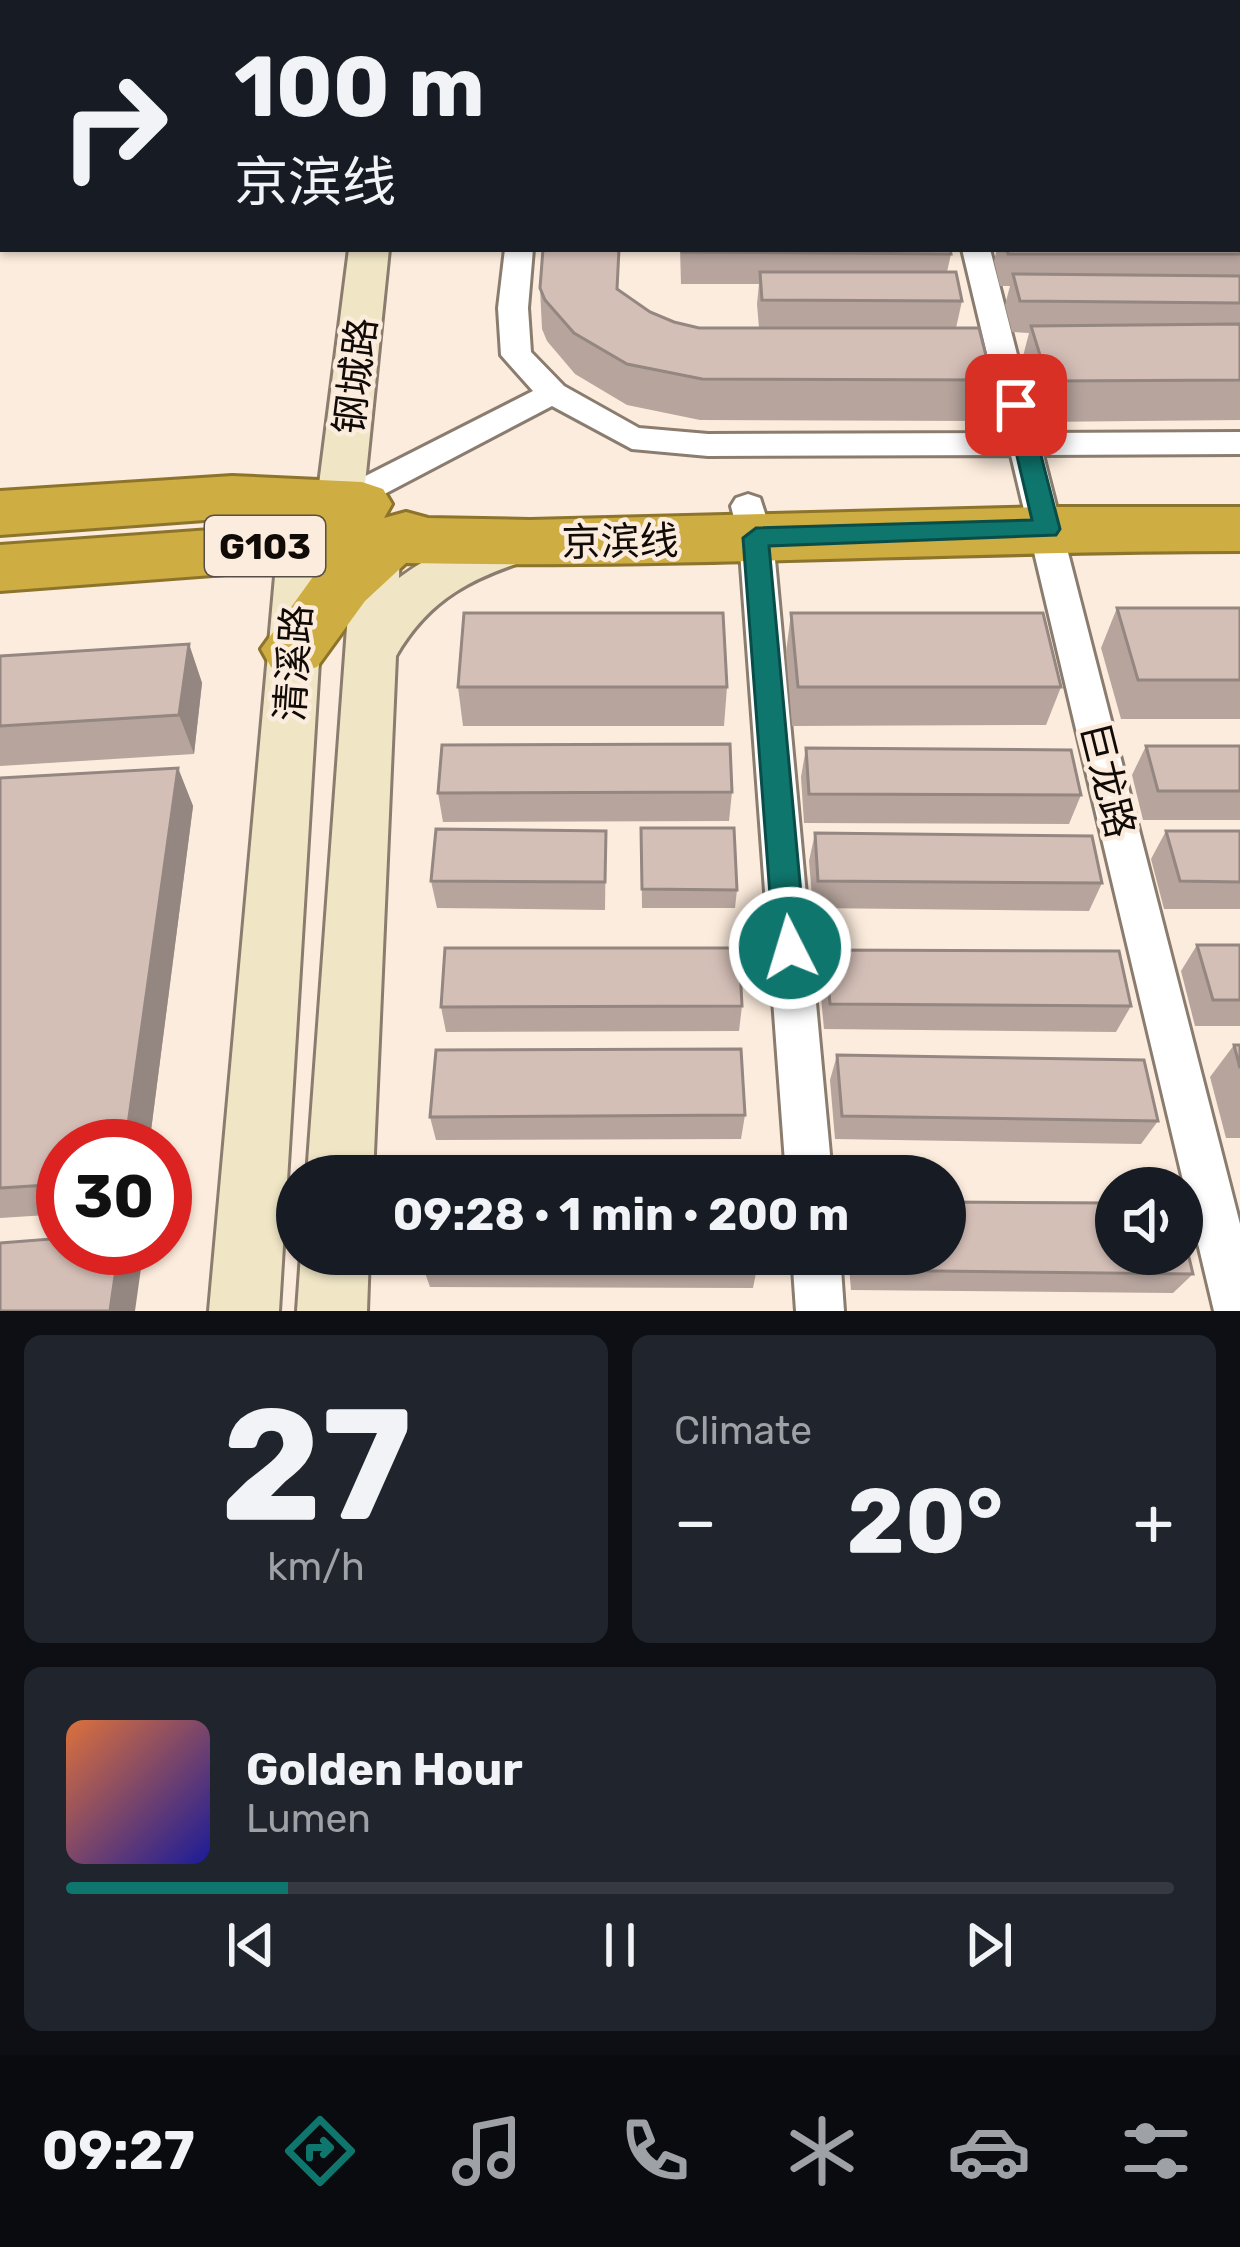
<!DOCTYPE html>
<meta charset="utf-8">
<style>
body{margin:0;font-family:Rubik,"Noto Sans SC",sans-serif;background:#20242c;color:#f1f3f6;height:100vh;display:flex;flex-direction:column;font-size:45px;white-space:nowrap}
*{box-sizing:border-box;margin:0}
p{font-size:39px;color:#9ea1a6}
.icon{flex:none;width:66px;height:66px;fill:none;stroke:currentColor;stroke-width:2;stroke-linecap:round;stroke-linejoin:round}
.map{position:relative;height:1311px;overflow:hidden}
.side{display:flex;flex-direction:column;gap:24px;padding:24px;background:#0d0f14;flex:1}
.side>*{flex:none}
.hud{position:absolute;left:0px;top:0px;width:1242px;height:252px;box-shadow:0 3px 9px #0004;background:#171b24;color:#f1f3f6;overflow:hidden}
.tools{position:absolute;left:1095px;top:1167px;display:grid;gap:24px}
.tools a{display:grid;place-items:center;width:108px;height:108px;border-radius:50%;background:#171b24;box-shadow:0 3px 9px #0004;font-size:60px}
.speed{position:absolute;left:36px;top:1119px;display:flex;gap:24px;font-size:60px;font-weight:700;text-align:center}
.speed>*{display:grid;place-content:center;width:156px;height:156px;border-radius:50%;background:#171b24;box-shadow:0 3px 9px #0004;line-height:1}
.speed .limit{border:18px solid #d22;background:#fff;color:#111}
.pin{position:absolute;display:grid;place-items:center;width:102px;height:102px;color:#fff;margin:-51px;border-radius:24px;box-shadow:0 6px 18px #0006}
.me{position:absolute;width:132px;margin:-66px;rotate:355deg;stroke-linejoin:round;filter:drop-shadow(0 0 9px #0008)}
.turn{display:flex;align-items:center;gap:42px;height:252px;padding:0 36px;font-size:54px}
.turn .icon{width:156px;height:156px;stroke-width:2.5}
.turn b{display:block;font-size:84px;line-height:102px}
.big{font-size:90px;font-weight:700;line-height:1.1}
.side .widget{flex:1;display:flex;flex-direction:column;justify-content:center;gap:18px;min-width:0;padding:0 42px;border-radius:18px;background:#20242c}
.side .dial{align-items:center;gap:0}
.dial b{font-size:156px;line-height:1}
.song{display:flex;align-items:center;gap:36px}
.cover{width:144px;height:144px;border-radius:18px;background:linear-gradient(135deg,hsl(20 70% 55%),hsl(240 70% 35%))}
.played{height:12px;border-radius:6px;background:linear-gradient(90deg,#0f766e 20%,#363941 20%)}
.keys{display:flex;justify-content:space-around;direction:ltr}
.heat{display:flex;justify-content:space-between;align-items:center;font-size:66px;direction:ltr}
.side .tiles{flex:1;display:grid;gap:24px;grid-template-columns:1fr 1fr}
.widget:last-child{grid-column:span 2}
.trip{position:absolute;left:276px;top:1155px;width:690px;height:120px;border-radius:60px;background:#171b24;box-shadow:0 3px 9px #0004;font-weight:700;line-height:120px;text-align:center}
.tab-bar{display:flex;height:192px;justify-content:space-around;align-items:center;background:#090b0e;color:#9ea1a6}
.tab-bar .icon{width:84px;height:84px}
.tab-bar .on{color:#0f766e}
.tab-bar b{font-size:54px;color:#f1f3f6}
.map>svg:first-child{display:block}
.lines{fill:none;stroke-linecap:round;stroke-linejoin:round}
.street-casing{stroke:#8a7c6e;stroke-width:6}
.secondary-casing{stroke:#8a7c6e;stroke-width:6}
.highway-casing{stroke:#8c742d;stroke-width:6}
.street{fill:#fff;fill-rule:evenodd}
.secondary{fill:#f0e6c6;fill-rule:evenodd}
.highway{fill:#cead42;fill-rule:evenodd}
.wall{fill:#b6a49d}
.shaded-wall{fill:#948680}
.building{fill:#d4bfb7;stroke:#948680;stroke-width:3}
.route{fill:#0f766e;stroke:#0a4d48;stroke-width:3}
.labels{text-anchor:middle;stroke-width:9;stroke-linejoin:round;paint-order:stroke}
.shield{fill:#fcecdd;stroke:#574e47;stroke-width:3}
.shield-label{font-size:36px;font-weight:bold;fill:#100b07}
.street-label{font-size:39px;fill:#100b07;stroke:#fcecdd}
</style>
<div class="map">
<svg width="1240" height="1311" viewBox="0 0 1240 1311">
<rect width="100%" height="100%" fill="#fcecdd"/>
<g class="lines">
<defs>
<g id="street">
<rect x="1239" y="221" width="1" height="16"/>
<polygon points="505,249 533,249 528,308 531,352 564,386 639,428 708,434 1006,433 962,249 990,249 1037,433 1240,432 1240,454 1043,455 1240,1224 1240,1311 1214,1311 1011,455 708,456 632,449 552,406 352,511 328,511 323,503 328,495 533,391 501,355 498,308"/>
<polygon points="748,494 760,498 773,538 832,1176 786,1176 739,538 731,506 736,498"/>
<polygon points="792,1254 840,1254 844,1311 796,1311"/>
</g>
<g id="secondary">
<rect x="365" y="0" width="32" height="3"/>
<path d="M349,249H389L363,503L357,515C399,504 400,549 399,578C433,553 495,520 538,533L545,545L538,557C475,576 430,597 396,656L373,1176H307L353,545L343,530L326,548L279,1311H209L278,543L317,500Z"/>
<polygon points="301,1254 369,1254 367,1311 297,1311"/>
</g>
<g id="highway">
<polygon points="0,43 3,43 0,70"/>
<polygon points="0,135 3,135 0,164"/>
<polygon points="3,215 3,245 0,246 0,216"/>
<path d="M232,476L362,482L383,489L392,504L384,518L406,512L428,518L530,520L1047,507H1240V551C962,551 684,569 406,563L365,601L317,667L294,674L271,667L261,649L320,567L0,591V545L307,523L232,518L0,535V491Z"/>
</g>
</defs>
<!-- street casing -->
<use href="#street" class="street-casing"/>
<!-- secondary casing -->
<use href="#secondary" class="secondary-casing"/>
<!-- highway casing -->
<use href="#highway" class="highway-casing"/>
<!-- street -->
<use href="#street" class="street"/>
<!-- secondary -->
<use href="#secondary" class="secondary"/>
<!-- highway -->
<use href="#highway" class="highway"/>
</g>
<!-- wall -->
<g class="wall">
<polygon points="935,0 1150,0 1149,3 935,3"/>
<polygon points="1203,0 1240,0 1240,45 1239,3 1205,3"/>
<polygon points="1240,230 1240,420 1036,422 1020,368 1029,333 1012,332 1005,305 1010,286 1000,286 994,261 997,249 1239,249"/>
<polygon points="680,249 950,249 951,254 947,272 962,301 956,328 992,380 981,421 700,420 627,405 575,374 547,341 542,329 540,288 619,290 650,312 674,322 699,328 759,328 757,304 759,284 681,284"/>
<polygon points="1117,608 1240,608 1240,719 1121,719 1101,648"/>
<polygon points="791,613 1061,687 1046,725 792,726 786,653"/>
<polygon points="189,644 202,683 194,754 0,766 0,656"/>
<polygon points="458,687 727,687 724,726 463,726"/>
<polygon points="1146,746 1240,746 1240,820 1143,820 1132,775"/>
<polygon points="806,748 1081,795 1069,824 804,823 801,777"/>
<polygon points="178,768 193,806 149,1146 63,1146 63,1214 0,1218 0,778"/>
<polygon points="732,792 729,821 443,822 438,793"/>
<polygon points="641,828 737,890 735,908 642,908"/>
<polygon points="606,831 605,910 437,908 431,881"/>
<polygon points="1166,831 1240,831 1240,909 1164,909 1151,859"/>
<polygon points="815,833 1102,883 1089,911 813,908 809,861"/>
<polygon points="1197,945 1240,945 1240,1026 1195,1026 1181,971"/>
<polygon points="825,950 1131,1006 1116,1032 824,1029 819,976"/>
<polygon points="742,1006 739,1031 446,1032 441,1007"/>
<polygon points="1234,1045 1240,1045 1240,1138 1226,1138 1210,1077"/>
<polygon points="837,1055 1158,1121 1141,1144 835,1139 830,1080"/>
<polygon points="745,1115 741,1139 436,1140 430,1117"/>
<polygon points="848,1254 945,1254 1193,1274 1173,1293 851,1290"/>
<polygon points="423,1267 757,1268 753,1288 430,1287"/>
</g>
<!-- shaded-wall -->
<g class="shaded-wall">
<polygon points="767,0 801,0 801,3 758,3"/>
<polygon points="189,644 202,683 194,754 179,715"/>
<polygon points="178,768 193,806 149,1146 125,1146"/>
<polygon points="119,1248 132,1248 142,1261 135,1311 110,1311"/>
</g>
<!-- building -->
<g class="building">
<polygon points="726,0 767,0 758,3 717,3"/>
<polygon points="939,0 999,0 1000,3 940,3"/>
<polygon points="1239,230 1240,254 1008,254 1007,249 1239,249"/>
<polygon points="543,249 619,249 617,289 650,312 674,322 699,328 979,328 992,380 702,379 627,364 574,333 545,300 540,288"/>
<polygon points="682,249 950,249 951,254 682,252"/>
<polygon points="760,272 956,272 962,301 762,300"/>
<polygon points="1013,274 1240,276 1240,303 1020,301"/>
<polygon points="1240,324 1240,380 1048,381 1031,326"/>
<polygon points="1117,608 1240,608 1240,680 1138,680"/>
<polygon points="464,613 723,613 727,687 458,687"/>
<polygon points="791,613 1043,613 1061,687 798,687"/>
<polygon points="189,644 179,715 0,726 0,656"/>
<polygon points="730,744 732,792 438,793 442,745"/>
<polygon points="1146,746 1240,746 1240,791 1158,791"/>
<polygon points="806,748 1071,750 1081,795 809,794"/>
<polygon points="178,768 125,1146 63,1146 63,1184 0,1188 0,778"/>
<polygon points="641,828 734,828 737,890 642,889"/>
<polygon points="436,829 606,831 605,882 431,881"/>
<polygon points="1166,831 1240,831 1240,882 1180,881"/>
<polygon points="815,833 1092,836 1102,883 818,881"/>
<polygon points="1197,945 1240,945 1240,1000 1213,1000"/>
<polygon points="445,948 739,948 742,1006 441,1007"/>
<polygon points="825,950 1119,951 1131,1006 830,1004"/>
<polygon points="1234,1045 1240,1045 1240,1068"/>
<polygon points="741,1049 745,1115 430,1117 436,1050"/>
<polygon points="837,1055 1144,1060 1158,1121 842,1116"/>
<polygon points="945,1202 1116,1203 1116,1254 1182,1254 1182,1228 1193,1274 859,1270 857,1254 945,1254"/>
<polygon points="63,1238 63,1248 119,1248 110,1311 0,1311 0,1243"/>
<polygon points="424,1254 757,1254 757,1268 423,1267"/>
</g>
<!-- route -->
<polygon class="route" points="1016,397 1028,405 1060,529 1056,535 769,546 806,948 801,958 790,962 779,958 774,948 743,538 756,528 1032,520 1005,405"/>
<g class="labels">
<!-- shield labels -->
<rect class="shield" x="205" y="516" width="120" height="60" rx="9"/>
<g class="shield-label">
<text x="265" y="559">G103</text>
</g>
<!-- street labels -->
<g class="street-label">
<text transform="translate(355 376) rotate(-83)" y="14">钢城路</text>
<text transform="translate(620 541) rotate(-1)" y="14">京滨线</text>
<text transform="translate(293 663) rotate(-86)" y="14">清溪路</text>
<text transform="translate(1108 780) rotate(76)" y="14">巨龙路</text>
</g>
</g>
</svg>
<div class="tools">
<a><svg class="icon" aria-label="sound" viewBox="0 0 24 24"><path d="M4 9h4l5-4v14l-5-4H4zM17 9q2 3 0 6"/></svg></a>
</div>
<div class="speed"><div class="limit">30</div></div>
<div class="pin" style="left:1016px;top:405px;background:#d93025"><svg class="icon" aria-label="arrive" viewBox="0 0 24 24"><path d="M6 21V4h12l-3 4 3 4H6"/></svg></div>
<svg class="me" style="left:790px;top:948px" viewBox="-20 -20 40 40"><circle r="17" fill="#0f766e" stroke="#fff" stroke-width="3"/><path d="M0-11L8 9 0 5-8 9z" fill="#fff"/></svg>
<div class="trip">09:28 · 1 min · 200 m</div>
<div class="hud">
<div class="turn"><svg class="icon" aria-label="right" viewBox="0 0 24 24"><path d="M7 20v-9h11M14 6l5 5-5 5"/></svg><div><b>100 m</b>京滨线</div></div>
</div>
</div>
<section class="side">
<div class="tiles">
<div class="widget dial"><b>27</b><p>km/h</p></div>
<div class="widget"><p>Climate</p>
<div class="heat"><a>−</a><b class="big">20°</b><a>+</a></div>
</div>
<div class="widget">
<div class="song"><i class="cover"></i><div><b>Golden Hour</b><p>Lumen</p></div></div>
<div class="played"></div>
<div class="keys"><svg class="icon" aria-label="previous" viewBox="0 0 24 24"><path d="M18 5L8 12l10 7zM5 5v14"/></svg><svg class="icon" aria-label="pause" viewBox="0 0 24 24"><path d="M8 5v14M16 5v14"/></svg><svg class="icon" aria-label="next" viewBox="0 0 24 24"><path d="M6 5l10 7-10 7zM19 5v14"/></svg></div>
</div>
</div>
</section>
<nav class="tab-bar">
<b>09:27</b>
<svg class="icon on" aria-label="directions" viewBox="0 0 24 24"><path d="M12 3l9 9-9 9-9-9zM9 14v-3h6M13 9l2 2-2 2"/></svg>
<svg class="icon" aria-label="music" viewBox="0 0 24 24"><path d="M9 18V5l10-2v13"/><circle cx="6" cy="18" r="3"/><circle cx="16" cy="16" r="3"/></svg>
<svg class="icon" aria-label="phone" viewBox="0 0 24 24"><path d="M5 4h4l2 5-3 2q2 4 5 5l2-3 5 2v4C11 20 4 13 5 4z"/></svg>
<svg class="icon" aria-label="climate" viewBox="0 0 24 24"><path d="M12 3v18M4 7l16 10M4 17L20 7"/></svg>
<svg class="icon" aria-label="car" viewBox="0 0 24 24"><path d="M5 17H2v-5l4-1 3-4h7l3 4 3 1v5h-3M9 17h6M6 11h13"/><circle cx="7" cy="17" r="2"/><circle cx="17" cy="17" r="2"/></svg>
<svg class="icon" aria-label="filters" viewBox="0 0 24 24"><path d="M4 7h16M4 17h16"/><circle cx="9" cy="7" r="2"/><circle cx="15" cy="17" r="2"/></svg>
</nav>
